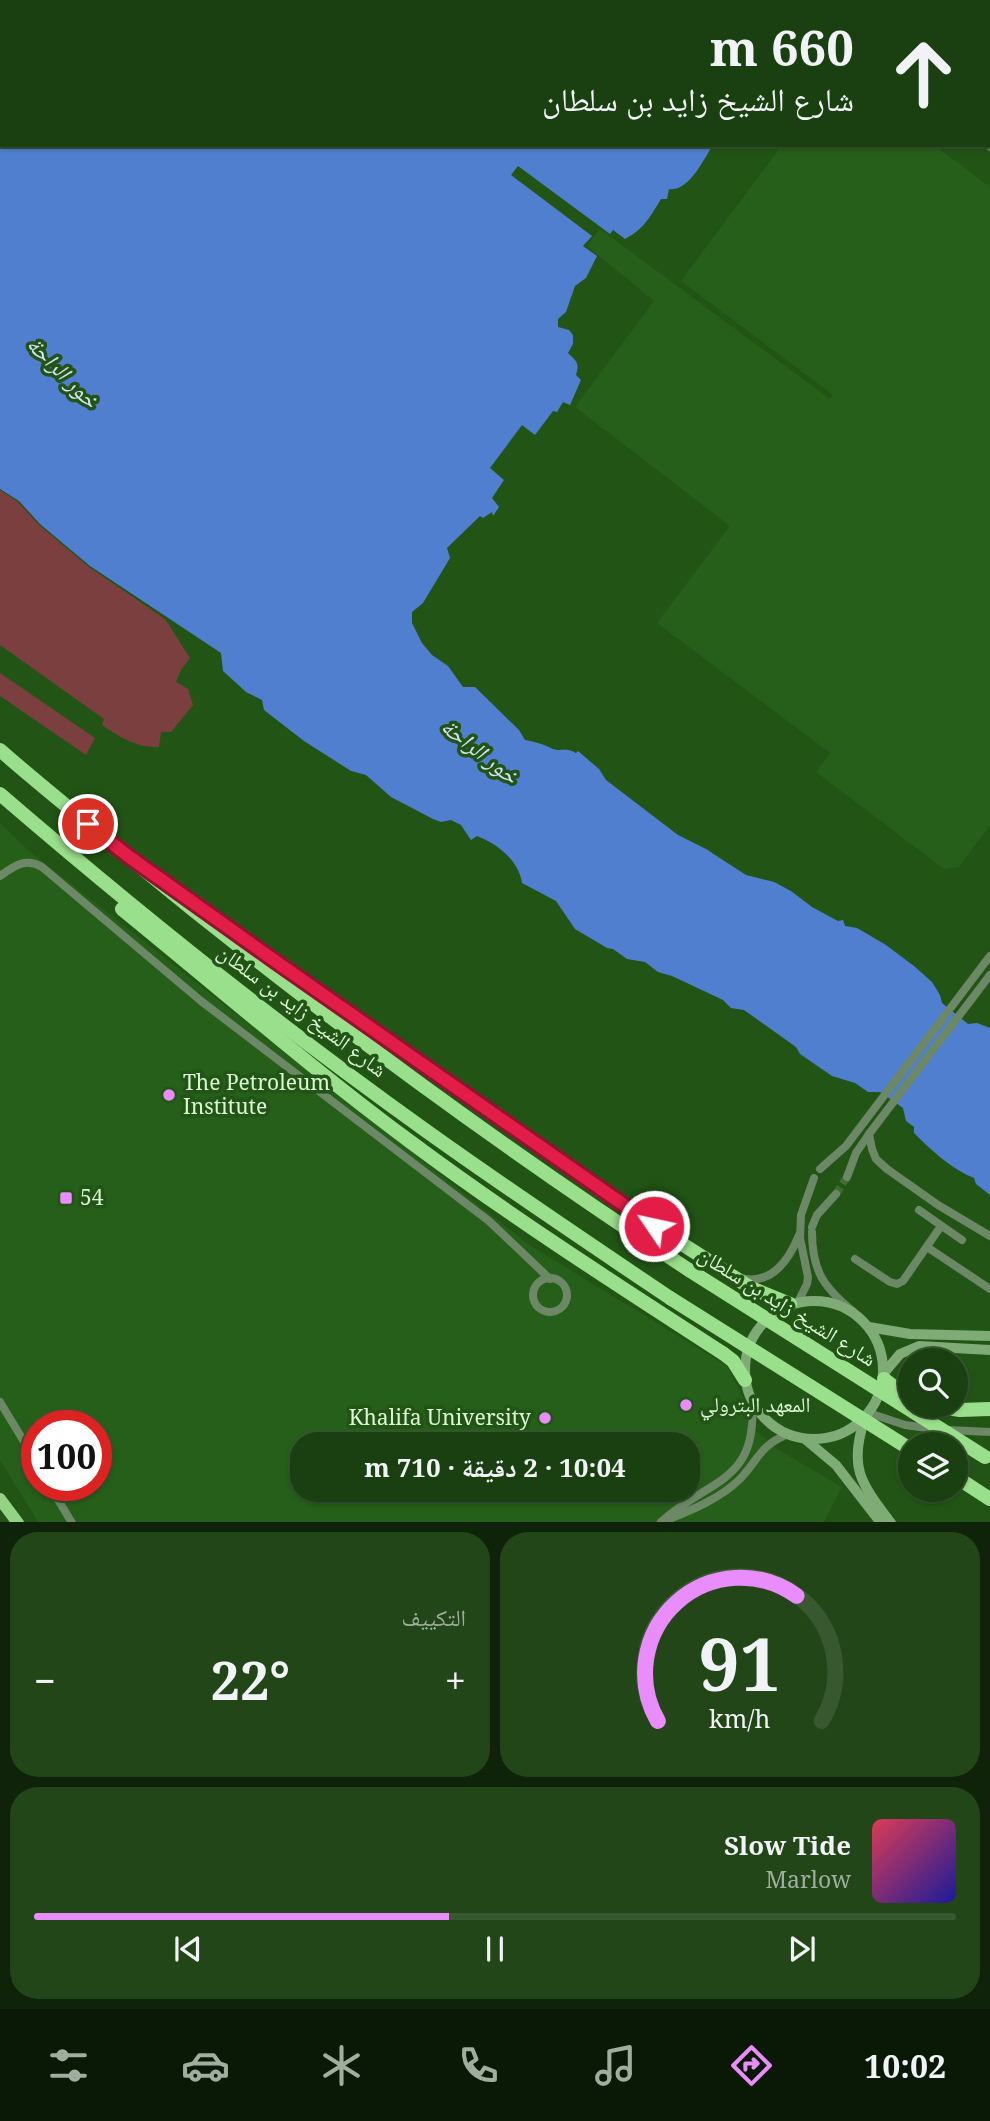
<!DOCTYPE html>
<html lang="ar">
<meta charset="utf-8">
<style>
body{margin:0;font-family:"Noto Serif","Noto Naskh Arabic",serif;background:#234619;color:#f1f3f6;direction:rtl;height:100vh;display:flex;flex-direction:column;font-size:26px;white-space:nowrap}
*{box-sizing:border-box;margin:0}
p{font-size:23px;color:#9faf9f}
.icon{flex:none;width:38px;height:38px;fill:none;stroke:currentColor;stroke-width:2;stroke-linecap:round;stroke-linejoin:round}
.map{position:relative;height:1522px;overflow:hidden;direction:ltr}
.details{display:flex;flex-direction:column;gap:10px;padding:10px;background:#0e2309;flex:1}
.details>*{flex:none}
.banner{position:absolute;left:0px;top:0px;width:990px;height:147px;box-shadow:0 2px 5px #0004,0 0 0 2px #385830;direction:rtl;background:#1a3f10;color:#f1f3f6;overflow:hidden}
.controls{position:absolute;left:898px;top:1348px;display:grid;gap:14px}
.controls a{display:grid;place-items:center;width:70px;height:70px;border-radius:50%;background:#1a3f10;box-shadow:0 2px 5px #0004,0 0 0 2px #385830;font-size:35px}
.speed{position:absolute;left:21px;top:1410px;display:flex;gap:14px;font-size:35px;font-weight:700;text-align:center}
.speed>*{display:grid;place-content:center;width:91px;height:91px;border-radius:50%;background:#1a3f10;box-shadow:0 2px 5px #0004,0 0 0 2px #385830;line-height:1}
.speed .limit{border:10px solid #d22;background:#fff;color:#111}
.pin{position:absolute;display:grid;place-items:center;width:60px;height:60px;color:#fff;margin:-30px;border:4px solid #fff;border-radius:50%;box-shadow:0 2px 7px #0007}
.me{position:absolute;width:77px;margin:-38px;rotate:304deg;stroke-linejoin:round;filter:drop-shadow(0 0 5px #0008)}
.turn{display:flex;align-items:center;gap:24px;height:147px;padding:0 21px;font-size:32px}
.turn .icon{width:91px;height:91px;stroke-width:2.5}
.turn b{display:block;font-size:49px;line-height:60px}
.big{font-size:52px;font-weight:700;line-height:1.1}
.details .card{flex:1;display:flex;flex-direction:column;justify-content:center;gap:10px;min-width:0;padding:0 24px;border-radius:28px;background:#234619}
.details .dial{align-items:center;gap:0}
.dial svg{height:182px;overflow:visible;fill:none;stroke:#385830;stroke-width:7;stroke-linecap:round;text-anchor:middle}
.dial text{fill:#f1f3f6;stroke:none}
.song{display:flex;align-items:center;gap:21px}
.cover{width:84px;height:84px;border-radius:10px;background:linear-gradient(135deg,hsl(350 70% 55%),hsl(240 70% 35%))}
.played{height:7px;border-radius:4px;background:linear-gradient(90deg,#e98dfd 45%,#385830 45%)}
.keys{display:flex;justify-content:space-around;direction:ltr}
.heat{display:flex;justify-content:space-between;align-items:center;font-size:38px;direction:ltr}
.details .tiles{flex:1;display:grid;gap:10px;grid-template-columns:1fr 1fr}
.card:last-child{grid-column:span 2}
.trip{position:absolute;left:290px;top:1432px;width:410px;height:70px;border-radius:28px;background:#1a3f10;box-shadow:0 2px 5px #0004,0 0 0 2px #385830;font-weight:700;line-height:70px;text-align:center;direction:rtl}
.tab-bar{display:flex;height:112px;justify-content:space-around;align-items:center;background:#0a1906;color:#9faf9f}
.tab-bar .icon{width:49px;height:49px}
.tab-bar .selected{color:#e98dfd}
.tab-bar b{font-size:32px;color:#f1f3f6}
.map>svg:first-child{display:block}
.built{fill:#265f19;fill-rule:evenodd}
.green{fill:#7b3f40}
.water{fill:#507fcf}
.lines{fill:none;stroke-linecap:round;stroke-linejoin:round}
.minor-tunnel{stroke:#3e6c33;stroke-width:8;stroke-dasharray:8 4;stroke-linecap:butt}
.minor{stroke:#6c8866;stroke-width:8}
.secondary{stroke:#7fab76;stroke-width:10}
.trunk{stroke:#94d286;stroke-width:12}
.motorway{stroke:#9adf8b;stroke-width:14}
.motorway-bridge{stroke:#9adf8b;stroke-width:14}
.route-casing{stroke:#92132f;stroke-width:18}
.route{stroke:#e11d48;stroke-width:12}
.poi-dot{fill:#e98dfd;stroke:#225416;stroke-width:2.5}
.labels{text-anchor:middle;stroke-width:7;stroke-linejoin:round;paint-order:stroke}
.street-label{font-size:21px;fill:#dbf7d5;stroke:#225416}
.poi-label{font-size:21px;fill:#dbf7d5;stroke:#225416;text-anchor:start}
.water-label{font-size:23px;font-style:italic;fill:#d4e1f7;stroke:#225416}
</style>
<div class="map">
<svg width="990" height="1523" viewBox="0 0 990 1523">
<rect width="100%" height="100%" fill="#225416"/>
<!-- built -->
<g class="built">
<polygon points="782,145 934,145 990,187 990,825 959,867 944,869 816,772 830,753 657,623 730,526 575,407 654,301 587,246 600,229 830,399 833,395 681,281"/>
<path d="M0,823L28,850L528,1244L727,1366L746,1404L748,1424L777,1449L842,1487L824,1522H38L0,1460ZM37,1426H96V1486H37ZM303,1444H688V1489H303Z"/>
</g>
<!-- green -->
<g class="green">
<path d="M0,490L18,502L39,525L89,567L165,619L190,658L181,670L176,682L188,689L193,705L171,732H161L159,747C136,748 120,737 102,725L104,719L0,645Z"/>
<polygon points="0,673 95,738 86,755 0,696"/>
</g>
<!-- water -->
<path class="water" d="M0,0H638L2,2V145H713C703,160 689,192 669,189L667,199H661C650,217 644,229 625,239L613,230L610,234L518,166L511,175L592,236L583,246L597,256L586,278L575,286L566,312L558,319V327L569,330L573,335V344L568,353C576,361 580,362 576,375L581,380L570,405L563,402L557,412L553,411L535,435L522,425L490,468L504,480L492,498L499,507L493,516L492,512L483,518L480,516L447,548L450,558L423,603L412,612V623L422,643L432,655L448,666L463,687H475L519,730L525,740C536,742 543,744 553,749C561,752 565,747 576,753L578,751L599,769L606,780L678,835L706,849L746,875L774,882L791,891L812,907L838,921L843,920L845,926L857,928L886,945L914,966L932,982L940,995L942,1003L968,1024L977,1023L990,1028V1195L976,1184L974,1178C951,1169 931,1150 914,1133V1127L906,1121L903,1108L880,1092H868L855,1083L832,1076L800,1054L796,1047L744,1010L731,1008L723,1000L672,976L658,972L645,962L627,959L613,949L607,948L575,929L556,901L522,883C519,861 498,844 477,836L471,840L461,825L451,820L441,822L433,819L391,797L366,775L351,771L304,741L264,710L262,700L246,692L223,671L221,653L90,566L40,524L19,501L0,489Z"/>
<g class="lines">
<!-- minor-tunnel -->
<polyline class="minor-tunnel" points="836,1194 847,1177"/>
<!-- minor -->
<g class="minor">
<polyline points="799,0 801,2"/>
<polyline points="821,0 823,2"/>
<polyline points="901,2 903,0"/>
<polyline points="921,2 922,0"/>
<polyline points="989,130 990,131"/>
<polyline points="988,145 990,147"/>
<path d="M0,876C14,866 26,857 42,867L201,1001L489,1221L550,1279"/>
<polyline points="869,1134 872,1149 876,1159 887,1169 938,1205 990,1236"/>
<polyline points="820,1169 846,1146 990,956"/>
<polyline points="847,1177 856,1153 869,1134 990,975"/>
<polyline points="919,1210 962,1240"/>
<polyline points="812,1227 817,1215 836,1194"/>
<path d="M812,1232C812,1271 824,1288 854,1312"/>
<polyline points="927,1247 990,1289"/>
<polyline points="855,1259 890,1282 897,1284 903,1281 941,1226"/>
<path d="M740,1278C772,1286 789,1260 799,1235"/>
<circle cx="550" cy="1295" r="17"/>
<polyline points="798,1302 807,1284 808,1277 800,1238 801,1215 814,1178"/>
<polyline points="0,1402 37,1463"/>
<polyline points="869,1413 905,1425 935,1429"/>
<polyline points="948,1430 990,1432"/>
<polyline points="50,1486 72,1523"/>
<path d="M667,1520C692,1510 721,1498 740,1479C759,1459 759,1446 788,1434"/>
<path d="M661,1522C709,1478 758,1484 752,1401"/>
</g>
<!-- secondary -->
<g class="secondary">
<circle cx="814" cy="1370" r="69"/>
<polyline points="869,1327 910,1334 990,1336"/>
<polyline points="884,1373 900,1354 919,1346 990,1350"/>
<path d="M865,1418C848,1468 861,1483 891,1523"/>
<polyline points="805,1439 836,1465 881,1523"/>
</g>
<!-- trunk -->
<polyline class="trunk" points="0,1499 18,1523"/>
<!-- motorway -->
<g class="motorway">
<path d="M0,750C41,786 84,820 126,855C306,1004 494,1142 689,1270"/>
<path d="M0,794C137,912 278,1025 425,1130C506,1188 588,1243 670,1298"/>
<path d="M122,909C219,988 312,1069 412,1143C513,1218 619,1286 724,1354L733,1361L745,1380"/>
<polyline points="243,938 654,1226 751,1288 790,1304"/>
<polyline points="884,1379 910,1399"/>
<polyline points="927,1405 960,1410 990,1409"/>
<polyline points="956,1477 990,1499"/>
</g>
<!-- motorway-bridge -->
<g class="motorway-bridge">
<polyline points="689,1270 985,1457"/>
<polyline points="670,1298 910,1449"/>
</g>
</g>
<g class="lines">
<defs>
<polyline id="route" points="88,824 128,856 275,961 654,1226"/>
</defs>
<!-- route casing -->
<use href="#route" class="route-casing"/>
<!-- route -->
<use href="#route" class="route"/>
</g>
<!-- markers -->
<g class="poi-dot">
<circle cx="169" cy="1095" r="7"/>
<rect x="59" y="1191" width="14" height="14" rx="3.5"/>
<circle cx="686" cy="1405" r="7"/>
<circle cx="545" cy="1418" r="7"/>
</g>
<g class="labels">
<!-- street labels -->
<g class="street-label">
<text transform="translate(302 1011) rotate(37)" y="7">شارع الشيخ زايد بن سلطان</text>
<text transform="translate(787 1307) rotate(32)" y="7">شارع الشيخ زايد بن سلطان</text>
</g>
<!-- poi labels -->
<g class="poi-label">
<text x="183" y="1090">The Petroleum<tspan x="183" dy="24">Institute</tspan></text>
<text x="80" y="1205">54</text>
<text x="700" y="1412">المعهد البترولي</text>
<text x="531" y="1425" text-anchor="end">Khalifa University</text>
</g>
<!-- water labels -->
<g class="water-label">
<text transform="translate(63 372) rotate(45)" y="8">خور الراحة</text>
<text transform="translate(480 751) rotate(38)" y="8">خور الراحة</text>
</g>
</g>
</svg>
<div class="controls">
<a><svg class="icon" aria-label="search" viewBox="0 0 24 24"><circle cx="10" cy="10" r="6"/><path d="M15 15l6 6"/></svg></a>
<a><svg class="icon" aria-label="layers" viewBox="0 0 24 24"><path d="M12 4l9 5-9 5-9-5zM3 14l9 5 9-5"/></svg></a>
</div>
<div class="speed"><div class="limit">100</div></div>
<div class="pin" style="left:88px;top:824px;background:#d93025"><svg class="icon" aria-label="arrive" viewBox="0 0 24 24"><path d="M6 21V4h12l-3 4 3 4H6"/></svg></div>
<svg class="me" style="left:654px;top:1226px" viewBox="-20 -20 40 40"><circle r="17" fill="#e11d48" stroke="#fff" stroke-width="3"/><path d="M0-11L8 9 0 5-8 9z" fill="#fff"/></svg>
<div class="trip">10:04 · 2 دقيقة · 710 m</div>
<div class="banner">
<div class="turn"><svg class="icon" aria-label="ahead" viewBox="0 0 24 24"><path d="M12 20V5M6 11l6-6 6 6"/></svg><div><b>660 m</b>شارع الشيخ زايد بن سلطان</div></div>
</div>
</div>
<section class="details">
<div class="tiles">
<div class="card dial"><svg viewBox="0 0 100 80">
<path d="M14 69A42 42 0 1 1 86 69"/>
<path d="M14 69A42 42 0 0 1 75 14" stroke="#e98dfd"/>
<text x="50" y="56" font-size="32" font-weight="700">91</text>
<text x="50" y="72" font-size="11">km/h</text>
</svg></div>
<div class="card"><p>التكييف</p>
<div class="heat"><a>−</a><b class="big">22°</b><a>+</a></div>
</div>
<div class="card">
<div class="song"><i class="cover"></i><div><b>Slow Tide</b><p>Marlow</p></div></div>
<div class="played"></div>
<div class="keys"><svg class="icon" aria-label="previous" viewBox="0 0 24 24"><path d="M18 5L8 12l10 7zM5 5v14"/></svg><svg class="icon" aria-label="pause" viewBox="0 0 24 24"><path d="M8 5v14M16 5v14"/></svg><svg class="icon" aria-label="next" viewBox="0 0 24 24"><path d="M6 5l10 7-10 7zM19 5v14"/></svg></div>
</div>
</div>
</section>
<nav class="tab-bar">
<b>10:02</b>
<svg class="icon selected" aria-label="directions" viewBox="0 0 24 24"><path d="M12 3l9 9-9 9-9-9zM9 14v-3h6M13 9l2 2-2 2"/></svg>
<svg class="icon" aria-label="music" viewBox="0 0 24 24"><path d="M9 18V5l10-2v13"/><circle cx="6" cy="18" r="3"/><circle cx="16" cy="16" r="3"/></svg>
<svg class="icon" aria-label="phone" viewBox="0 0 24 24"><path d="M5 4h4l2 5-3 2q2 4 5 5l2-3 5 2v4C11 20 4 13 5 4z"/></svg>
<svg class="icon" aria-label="climate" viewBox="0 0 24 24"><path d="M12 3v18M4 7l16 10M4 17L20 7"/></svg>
<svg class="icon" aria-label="car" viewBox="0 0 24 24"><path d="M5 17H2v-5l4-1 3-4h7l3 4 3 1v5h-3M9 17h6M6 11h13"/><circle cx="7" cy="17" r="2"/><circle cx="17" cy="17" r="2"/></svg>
<svg class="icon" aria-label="filters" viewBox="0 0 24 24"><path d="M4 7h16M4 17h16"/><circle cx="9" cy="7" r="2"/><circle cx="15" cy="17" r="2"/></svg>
</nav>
